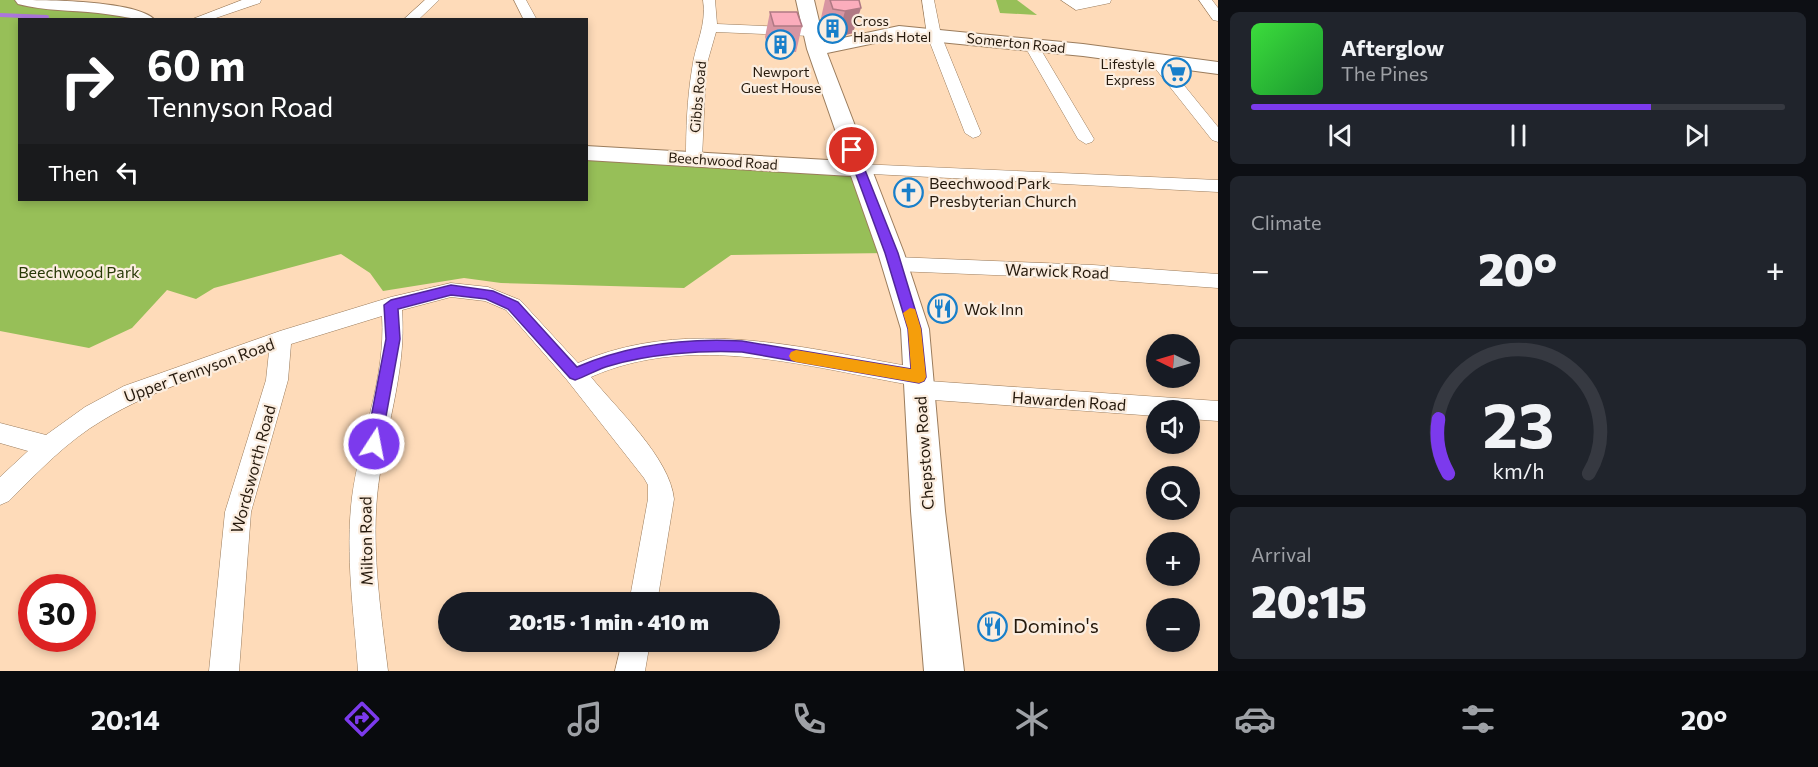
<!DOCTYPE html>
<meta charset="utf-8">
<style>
body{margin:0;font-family:Commissioner,sans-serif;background:#20242c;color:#f1f3f6;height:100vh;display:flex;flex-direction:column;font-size:22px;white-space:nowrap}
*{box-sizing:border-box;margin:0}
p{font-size:20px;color:#9ea1a6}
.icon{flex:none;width:33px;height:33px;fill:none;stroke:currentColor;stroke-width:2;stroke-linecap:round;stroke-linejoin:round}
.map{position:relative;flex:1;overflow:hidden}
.side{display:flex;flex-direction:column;gap:12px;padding:12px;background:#0d0f14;width:600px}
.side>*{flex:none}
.guide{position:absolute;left:18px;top:18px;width:570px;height:183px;border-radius:0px;box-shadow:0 3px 9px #0003;background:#202124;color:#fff;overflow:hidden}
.needle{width:39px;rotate:275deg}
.fabs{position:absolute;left:1146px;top:334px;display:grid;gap:12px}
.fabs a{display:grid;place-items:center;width:54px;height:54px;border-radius:50%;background:#171b24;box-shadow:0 3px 9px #0003;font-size:30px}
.speed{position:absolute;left:18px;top:574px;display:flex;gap:12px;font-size:30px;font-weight:700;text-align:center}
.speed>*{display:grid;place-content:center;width:78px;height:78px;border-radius:50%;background:#171b24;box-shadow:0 3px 9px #0003;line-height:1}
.speed .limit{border:9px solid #d22;background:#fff;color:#111}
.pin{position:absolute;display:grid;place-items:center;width:51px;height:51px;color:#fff;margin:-26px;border:3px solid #fff;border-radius:50%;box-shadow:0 2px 6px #0007}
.me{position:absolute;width:66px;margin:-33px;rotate:11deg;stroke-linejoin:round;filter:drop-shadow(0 0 4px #0008)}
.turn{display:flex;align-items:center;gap:21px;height:126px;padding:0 30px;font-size:27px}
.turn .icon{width:78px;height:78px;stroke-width:2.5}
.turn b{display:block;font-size:42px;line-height:51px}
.then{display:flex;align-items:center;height:57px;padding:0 30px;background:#0003;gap:12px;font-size:22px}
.big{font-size:45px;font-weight:800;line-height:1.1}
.side .tile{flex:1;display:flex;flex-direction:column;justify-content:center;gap:9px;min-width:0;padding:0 21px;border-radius:9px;background:#20242c}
.side .dial{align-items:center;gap:0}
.dial svg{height:156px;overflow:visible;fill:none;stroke:#363941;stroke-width:7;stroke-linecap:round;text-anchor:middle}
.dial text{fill:#f1f3f6;stroke:none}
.song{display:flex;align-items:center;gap:18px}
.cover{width:72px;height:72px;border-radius:9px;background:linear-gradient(135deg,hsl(120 70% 55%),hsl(130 70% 35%))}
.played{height:6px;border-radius:3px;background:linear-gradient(90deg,#7c3aed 75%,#363941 75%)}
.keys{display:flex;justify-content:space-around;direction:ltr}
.heat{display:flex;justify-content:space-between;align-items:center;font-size:33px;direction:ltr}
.trip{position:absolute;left:438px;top:592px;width:342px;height:60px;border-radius:30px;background:#171b24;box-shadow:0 3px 9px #0003;font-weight:800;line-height:60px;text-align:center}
.dock{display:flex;height:96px;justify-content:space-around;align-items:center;background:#090b0e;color:#9ea1a6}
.dock .icon{width:42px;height:42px}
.dock .active{color:#7c3aed}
.dock b{font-size:27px;color:#f1f3f6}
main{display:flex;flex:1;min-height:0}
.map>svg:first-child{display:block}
.green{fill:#97bf58}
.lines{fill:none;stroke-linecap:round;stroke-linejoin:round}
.stream{stroke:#ac76dc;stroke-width:4}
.street-casing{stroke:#9b7c5c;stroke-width:1}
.secondary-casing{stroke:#9b7c5c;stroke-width:2}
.street{fill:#fff;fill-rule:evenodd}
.secondary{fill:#fff;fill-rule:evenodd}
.wall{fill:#d895a2}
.shaded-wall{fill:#b07984}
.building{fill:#fbadbc;stroke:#b07984;stroke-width:1.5}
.route{fill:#7c3aed;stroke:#51269a;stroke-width:1.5}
.slow{fill:#f59e0b}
.labels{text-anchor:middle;stroke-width:4.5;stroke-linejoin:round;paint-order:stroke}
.far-poi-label{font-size:14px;fill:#25190c;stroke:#fbeddf;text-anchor:start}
.far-street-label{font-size:14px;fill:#25190c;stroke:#fbeddf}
.poi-label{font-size:16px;fill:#25190c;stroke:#fbeddf;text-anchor:start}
.street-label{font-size:16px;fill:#25190c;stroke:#fbeddf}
.park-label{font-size:16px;fill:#283907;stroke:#fbeddf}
.near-poi-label{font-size:20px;fill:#25190c;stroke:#fbeddf;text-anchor:start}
</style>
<main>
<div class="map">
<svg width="1218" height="671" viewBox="0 0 1218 671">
<rect width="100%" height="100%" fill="#fedbb9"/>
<!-- green -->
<g class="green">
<polygon points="0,0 24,0 38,4 75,8 146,19 20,20 20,200 586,200 587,153 859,169 891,253 731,255 684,288 501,283 464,278 383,291 370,273 341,254 214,288 196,299 167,290 132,328 89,348 0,331"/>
<polygon points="996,0 1017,0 1037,15 1000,13"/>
</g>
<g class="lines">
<!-- stream -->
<polyline class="stream" points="0,15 47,17"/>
<defs>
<g id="street">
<polygon points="242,0 261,0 260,3 210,20 190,20"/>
<polygon points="425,0 439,0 418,20 403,20"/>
<polygon points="514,0 526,0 537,20 524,20"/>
<path d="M703,0H715L717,24L811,28L818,32L811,36L716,32L706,67L702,159L700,163H688L686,159C686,129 687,99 692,69C695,44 707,26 703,0Z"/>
<polygon points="922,0 934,0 941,35 981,133 979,136 973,138 965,133 927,35"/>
<polygon points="1061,0 1111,0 1110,3 1076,10"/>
<polygon points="1199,0 1212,0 1218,8 1218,21 1213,20"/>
<polygon points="1031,41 1038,45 1094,139 1092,142 1086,144 1078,139 1024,45"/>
<polygon points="1156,56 1161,57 1218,127 1218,142 1212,140 1151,63 1149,60 1151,57"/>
<polygon points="859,164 1218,180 1218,192 853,173 851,169 853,165"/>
<polygon points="895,257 1093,265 1218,274 1218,288 1093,279 895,271 888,269 885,264 888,259"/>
<path d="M451,283L488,287L520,300L578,363C688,315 807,349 919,368L927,371L930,377L928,381L1218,401V421L1190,419V411H1156V416L920,399L912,397L909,390L911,385C808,367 692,332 591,377C617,409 670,458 674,499L657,603H629L648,499V485L644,478L567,380L506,310L485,301L451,297L402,310C407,374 383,434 377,497C372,555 381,613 388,671H358C354,613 345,555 352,497C360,437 386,378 382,316L291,344L288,380L251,512L239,671H209L225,512L266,380L269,352C213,372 154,389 103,420C67,441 38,472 9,501L0,505V477L28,451L0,443V423L46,435L85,407L124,386L280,331L391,297Z"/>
<polygon points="622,642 650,642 645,671 615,671"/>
</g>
<g id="secondary">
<path d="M15,0C43,0 137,0 155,20C133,20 119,15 98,13C71,10 45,11 18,4Z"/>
<polygon points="796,0 814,0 824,42 899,26 1083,44 1218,62 1218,74 1083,56 899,38 827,53 904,253 929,329 945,511 964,671 924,671 911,511 901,329 878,253 851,176 586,160 586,146 846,161 807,49"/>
</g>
</defs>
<!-- street casing -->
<use href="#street" class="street-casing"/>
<!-- secondary casing -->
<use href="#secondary" class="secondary-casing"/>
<!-- street -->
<use href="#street" class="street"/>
<!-- secondary -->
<use href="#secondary" class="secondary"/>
</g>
<!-- wall -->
<g class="wall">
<polygon points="825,0 859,0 853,33 838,37 826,35 821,18"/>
<polygon points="770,12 802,26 796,52 769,52 765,37"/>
</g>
<!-- shaded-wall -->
<polygon class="shaded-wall" points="861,8 853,33 838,37 845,11"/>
<!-- building -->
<g class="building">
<polygon points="830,0 859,0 861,8 845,11 833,9"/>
<polygon points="770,12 797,12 802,26 774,26"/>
</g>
<!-- route -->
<path class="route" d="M852,147L857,150L898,253L921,329L926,377L924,381L919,383L742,352C702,350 648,354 609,366C598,369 587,376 575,380L570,378L508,309L486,299L451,295L398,309L400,339L381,444L379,448L374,450L368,448L366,444L386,339L384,305L391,300L451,285L493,291L518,302L577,367C628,345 687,338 742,341L911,369L908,329L885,253L847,150Z"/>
<!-- slow -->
<polygon class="slow" points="910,308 915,309 921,329 926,377 924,381 919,383 796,362 791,360 789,356 791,352 796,350 911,369 908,329 903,313"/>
<!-- icons -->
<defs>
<symbol id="building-ring" viewBox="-11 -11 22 22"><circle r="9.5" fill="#fbeddf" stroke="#187fca" stroke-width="1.5"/><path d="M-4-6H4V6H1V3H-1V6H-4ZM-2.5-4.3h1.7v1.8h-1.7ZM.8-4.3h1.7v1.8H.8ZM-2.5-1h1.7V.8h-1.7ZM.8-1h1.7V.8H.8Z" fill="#187fca"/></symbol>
<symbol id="supermarket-ring" viewBox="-11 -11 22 22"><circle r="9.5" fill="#fbeddf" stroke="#187fca" stroke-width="1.5"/><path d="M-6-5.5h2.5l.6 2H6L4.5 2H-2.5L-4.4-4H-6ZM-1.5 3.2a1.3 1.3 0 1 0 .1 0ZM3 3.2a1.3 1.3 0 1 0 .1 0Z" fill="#187fca"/></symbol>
<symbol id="church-ring" viewBox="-11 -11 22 22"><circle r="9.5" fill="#fbeddf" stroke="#187fca" stroke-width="1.5"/><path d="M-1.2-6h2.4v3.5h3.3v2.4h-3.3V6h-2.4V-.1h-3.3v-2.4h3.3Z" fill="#187fca"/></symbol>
<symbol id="restaurant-ring" viewBox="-11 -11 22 22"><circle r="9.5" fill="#fbeddf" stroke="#187fca" stroke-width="1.5"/><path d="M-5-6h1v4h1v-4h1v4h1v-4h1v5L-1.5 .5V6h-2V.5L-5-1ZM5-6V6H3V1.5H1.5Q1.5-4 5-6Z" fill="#187fca"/></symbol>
</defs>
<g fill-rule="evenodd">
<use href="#building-ring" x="816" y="12" width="33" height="33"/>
<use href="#building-ring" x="764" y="28" width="33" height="33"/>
<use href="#supermarket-ring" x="1160" y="56" width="33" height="33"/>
<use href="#church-ring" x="892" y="176" width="33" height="33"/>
<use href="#restaurant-ring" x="926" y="292" width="33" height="33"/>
<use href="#restaurant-ring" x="976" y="610" width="33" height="33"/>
</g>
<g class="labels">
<!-- far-poi labels -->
<g class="far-poi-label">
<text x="853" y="26">Cross<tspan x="853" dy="16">Hands Hotel</tspan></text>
<text x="1155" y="69" text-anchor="end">Lifestyle<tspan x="1155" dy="16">Express</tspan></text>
<text x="781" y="77" text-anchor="middle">Newport<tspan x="781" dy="16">Guest House</tspan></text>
</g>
<!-- far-street labels -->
<g class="far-street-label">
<text transform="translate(1016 43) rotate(6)" y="5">Somerton Road</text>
<text transform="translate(698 97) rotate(-85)" y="5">Gibbs Road</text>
<text transform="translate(723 161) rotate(4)" y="5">Beechwood Road</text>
</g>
<!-- poi labels -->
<g class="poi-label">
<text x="929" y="189">Beechwood Park<tspan x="929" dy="18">Presbyterian Church</tspan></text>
<text x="964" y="315">Wok Inn</text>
</g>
<!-- street labels -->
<g class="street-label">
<text transform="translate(1057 271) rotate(2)" y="6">Warwick Road</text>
<text transform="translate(199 370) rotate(-20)" y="6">Upper Tennyson Road</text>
<text transform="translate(1069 401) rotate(4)" y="6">Hawarden Road</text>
<text transform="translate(924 453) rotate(-94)" y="6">Chepstow Road</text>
<text transform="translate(253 469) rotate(-75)" y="6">Wordsworth Road</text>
<text transform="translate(366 541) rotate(-91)" y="6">Milton Road</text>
</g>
<!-- park labels -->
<g class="park-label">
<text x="79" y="278">Beechwood Park</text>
</g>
<!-- near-poi labels -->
<g class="near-poi-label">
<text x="1013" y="633">Domino's</text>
</g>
</g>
</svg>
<div class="fabs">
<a><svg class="needle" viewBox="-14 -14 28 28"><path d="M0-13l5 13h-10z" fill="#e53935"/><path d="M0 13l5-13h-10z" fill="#9ea1a6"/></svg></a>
<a><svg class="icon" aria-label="sound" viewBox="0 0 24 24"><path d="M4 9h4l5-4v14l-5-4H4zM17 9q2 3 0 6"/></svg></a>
<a><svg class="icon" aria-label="search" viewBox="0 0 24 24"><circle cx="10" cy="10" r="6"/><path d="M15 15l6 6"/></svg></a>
<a>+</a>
<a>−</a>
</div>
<div class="speed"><div class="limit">30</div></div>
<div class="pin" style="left:852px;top:150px;background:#d93025"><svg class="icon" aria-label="arrive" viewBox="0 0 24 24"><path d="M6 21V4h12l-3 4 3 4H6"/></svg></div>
<svg class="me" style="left:374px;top:444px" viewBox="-20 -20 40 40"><circle r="17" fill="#7c3aed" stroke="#fff" stroke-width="3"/><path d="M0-11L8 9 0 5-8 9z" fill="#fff"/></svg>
<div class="trip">20:15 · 1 min · 410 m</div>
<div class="guide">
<div class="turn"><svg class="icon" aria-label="right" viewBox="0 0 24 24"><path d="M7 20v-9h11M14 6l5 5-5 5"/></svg><div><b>60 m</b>Tennyson Road</div></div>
<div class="then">Then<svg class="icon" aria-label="left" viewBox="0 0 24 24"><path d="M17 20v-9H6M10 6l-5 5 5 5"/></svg></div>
</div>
</div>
<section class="side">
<div class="tile">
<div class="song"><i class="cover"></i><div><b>Afterglow</b><p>The Pines</p></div></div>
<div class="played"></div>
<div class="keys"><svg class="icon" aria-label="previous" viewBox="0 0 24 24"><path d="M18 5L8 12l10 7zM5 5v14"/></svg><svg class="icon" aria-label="pause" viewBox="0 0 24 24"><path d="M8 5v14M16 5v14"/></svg><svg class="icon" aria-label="next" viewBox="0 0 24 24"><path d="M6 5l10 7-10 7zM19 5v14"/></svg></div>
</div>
<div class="tile"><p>Climate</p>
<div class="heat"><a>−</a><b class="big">20°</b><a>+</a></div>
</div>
<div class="tile dial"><svg viewBox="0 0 100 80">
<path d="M14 69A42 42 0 1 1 86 69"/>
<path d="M14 69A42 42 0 0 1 9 41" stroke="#7c3aed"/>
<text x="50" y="56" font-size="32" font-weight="700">23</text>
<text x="50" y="72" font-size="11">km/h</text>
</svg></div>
<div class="tile"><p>Arrival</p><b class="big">20:15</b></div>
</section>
</main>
<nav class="dock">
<b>20:14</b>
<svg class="icon active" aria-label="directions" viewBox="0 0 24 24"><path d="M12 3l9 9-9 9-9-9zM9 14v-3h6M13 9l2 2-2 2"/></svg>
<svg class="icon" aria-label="music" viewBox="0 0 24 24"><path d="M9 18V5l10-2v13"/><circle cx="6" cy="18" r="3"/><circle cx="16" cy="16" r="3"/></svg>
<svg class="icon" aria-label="phone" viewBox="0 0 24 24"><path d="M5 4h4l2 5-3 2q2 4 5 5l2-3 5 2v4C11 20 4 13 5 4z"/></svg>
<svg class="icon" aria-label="climate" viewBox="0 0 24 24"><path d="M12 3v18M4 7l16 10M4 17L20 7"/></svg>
<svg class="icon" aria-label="car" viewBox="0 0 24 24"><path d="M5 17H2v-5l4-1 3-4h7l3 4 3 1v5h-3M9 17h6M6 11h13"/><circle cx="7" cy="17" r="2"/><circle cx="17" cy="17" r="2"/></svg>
<svg class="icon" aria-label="filters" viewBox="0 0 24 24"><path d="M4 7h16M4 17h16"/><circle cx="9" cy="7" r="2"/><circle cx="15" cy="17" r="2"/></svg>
<b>20°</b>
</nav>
